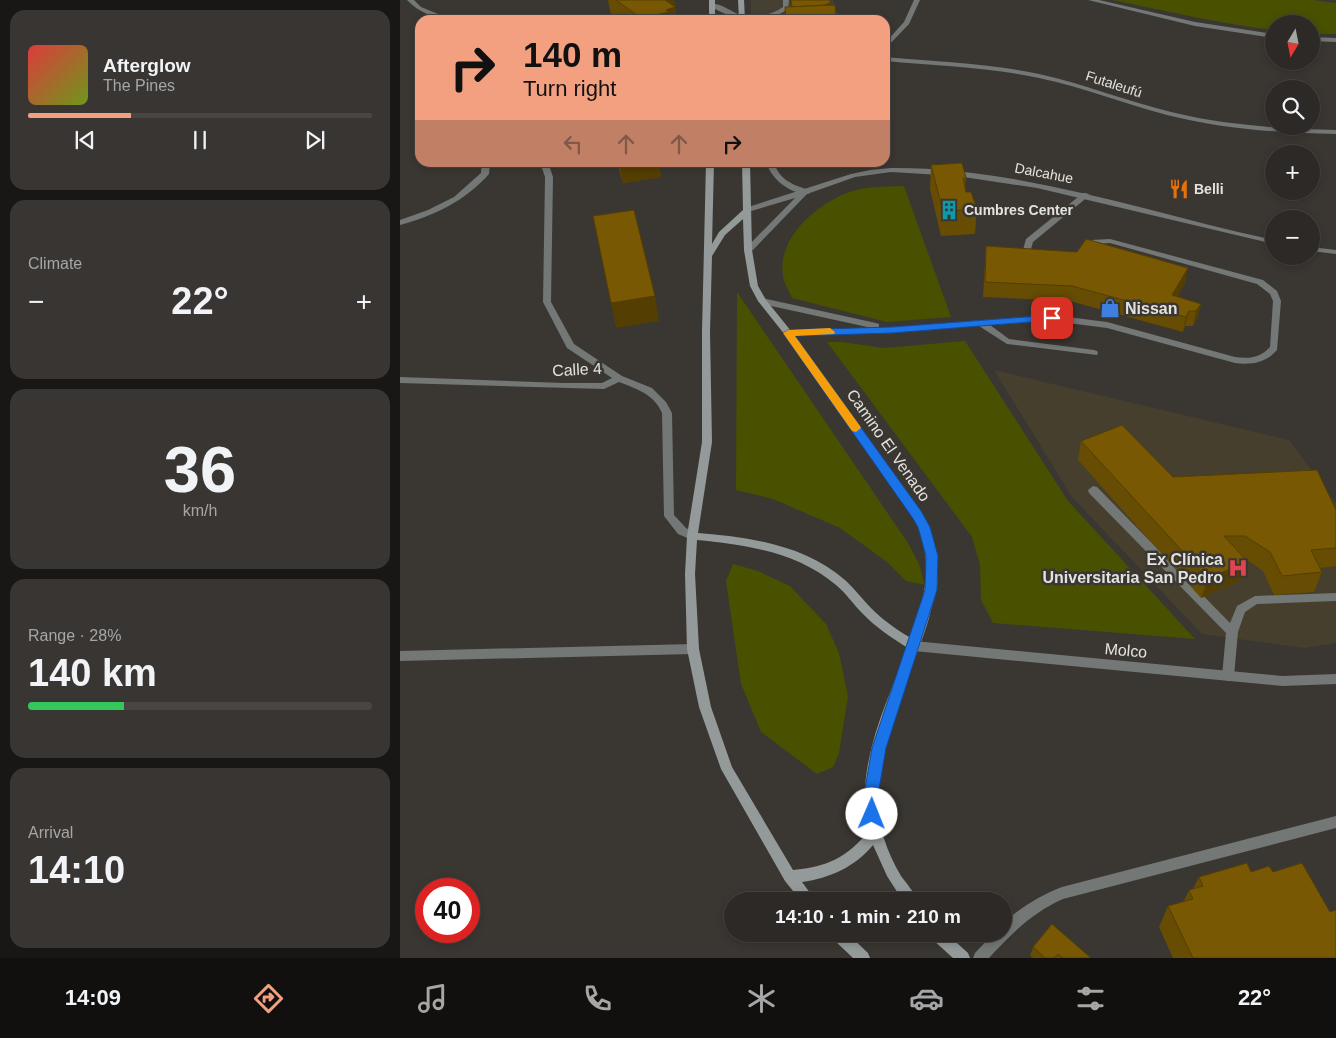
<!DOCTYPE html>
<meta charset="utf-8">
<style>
body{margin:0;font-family:Helvetica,sans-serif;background:#383532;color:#f1f3f6;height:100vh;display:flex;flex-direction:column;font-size:19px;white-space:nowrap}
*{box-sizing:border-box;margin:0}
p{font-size:16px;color:#a6a6a7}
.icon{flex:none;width:28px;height:28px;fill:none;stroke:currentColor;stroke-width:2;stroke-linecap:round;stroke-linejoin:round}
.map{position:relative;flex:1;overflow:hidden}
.side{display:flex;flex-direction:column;gap:10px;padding:10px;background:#181715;width:400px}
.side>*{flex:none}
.hud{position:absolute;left:15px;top:15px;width:475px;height:152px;border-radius:15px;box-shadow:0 2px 8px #0003,0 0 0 1px #484543;background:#f2a080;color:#111;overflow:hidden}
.needle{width:32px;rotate:190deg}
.buttons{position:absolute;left:865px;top:15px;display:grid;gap:10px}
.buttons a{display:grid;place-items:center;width:55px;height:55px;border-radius:50%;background:#2c2926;box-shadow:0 2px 8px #0003,0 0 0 1px #484543;font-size:25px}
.speed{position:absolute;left:15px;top:878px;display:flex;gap:10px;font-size:25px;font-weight:700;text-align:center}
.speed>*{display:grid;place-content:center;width:65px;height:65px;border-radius:50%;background:#2c2926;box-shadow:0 2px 8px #0003,0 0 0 1px #484543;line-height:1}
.speed .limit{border:8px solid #d22;background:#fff;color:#111}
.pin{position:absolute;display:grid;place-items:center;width:42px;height:42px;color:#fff;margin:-21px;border-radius:10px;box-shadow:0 2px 8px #0006}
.me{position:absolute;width:55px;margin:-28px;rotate:1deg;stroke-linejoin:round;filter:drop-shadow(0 0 4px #0008)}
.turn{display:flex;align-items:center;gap:18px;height:105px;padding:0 25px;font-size:22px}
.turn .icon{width:65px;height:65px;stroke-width:2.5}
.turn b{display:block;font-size:35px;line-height:42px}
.lanes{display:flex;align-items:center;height:48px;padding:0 25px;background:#0003;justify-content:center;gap:25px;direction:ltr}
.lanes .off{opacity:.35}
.big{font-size:38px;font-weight:700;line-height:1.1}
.side .widget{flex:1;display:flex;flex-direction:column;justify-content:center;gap:8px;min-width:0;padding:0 18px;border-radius:15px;background:#383532}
.side .dial{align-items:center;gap:0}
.dial b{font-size:65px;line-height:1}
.song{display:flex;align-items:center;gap:15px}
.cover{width:60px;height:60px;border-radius:8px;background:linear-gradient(135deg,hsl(0 70% 55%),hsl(80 70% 35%))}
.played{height:5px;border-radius:2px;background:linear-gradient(90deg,#f2a080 30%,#484543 30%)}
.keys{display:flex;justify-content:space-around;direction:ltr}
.heat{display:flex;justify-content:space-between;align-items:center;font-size:28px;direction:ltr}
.charge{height:8px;border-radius:4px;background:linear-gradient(90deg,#34c759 28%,#484543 0)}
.trip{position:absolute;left:324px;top:892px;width:288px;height:50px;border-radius:25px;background:#2c2926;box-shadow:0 2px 8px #0003,0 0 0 1px #484543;font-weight:700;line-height:50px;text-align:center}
.tabs{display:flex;height:80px;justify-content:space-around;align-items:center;background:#12100f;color:#a6a6a7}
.tabs .icon{width:35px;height:35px}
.tabs .active{color:#f2a080}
.tabs b{font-size:22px;color:#f1f3f6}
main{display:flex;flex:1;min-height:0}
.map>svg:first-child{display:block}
.built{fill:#453f34}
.medical{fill:#463f2d}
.green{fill:#495000}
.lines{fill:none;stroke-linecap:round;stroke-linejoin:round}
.lane{fill:#737776;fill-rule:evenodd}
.street{fill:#737776;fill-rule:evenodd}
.secondary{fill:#949a99;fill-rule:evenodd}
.wall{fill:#674c03}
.shaded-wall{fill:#543e02}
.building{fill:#785803;stroke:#543e02}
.route{fill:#1a73e8;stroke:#114b97}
.slow{fill:#f59e0b}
.labels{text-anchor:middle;stroke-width:5;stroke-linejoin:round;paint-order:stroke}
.far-street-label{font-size:14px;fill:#e4e2de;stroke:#3a3732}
.far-poi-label{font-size:14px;font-weight:bold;fill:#e4e2de;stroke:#3a3732;text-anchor:start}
.poi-label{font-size:16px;font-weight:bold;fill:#e4e2de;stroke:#3a3732;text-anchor:start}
.street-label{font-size:16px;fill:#e4e2de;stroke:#3a3732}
</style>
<main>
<section class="side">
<div class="widget">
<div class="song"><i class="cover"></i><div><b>Afterglow</b><p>The Pines</p></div></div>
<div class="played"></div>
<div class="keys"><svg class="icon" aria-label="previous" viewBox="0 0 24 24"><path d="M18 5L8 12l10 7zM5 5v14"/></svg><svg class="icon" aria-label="pause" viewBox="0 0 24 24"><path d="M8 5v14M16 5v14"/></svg><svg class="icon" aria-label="next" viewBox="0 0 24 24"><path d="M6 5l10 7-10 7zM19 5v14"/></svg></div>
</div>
<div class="widget"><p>Climate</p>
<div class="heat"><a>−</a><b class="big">22°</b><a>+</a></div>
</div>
<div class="widget dial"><b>36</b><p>km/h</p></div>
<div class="widget"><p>Range · 28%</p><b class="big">140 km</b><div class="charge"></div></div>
<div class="widget"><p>Arrival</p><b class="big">14:10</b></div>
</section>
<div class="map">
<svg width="936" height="958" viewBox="0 0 936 958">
<rect width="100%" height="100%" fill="#3a3732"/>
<!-- built -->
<polygon class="built" points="351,0 433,0 440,20 351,20"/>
<!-- medical -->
<polygon class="medical" points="594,370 889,440 936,503 936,643 904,648 802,634 672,497"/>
<!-- green -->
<g class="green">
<path d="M713,0H913L936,3V34H911V24H874V30C820,24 767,11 713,0Z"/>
<path d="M504,186L551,317L487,322L392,298C389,291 384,283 383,276C377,239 415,205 447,193C464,186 485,187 504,186Z"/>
<polygon points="337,292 508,543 519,564 525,585 506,581 487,562 440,528 373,499 336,490"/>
<polygon points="565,341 668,501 795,639 593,623 581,600 580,565 572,537 427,342 442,342 484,348"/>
<polygon points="333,564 358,571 390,586 426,624 439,653 448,696 439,753 433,767 417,774 361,732 341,684 326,581"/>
</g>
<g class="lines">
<!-- lane -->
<g class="lane">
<path d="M383,0H389L388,9C364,26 331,21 309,5C317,0 332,13 341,15C354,19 372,15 383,7Z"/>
<path d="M366,162H374C379,180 393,185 409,190V194C391,195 371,179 366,162Z"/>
<polygon points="683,193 686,193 690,195 633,242 631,249 638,255 638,259 632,259 623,250 626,239"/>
<path d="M710,239L863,280L877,291L881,301L877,350C866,363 851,365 835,363L707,328L652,321L590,325L609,339L694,350L697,351L698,353L697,355L607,344L579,326L492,333L388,336L385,335L384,333L385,331L472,328L362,304L358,301L362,298L476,323L479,324V328L652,315L707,322L835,357C849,359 860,358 870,347L873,301L870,294L857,284L710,243L696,244L684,251L680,249L691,240Z"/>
<polygon points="693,486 697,487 830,623 837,606 855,596 936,593 936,601 857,604 845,612 838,632 834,676 832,679 828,681 824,679 822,676 826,633 689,493 688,490"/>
<path d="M936,816V828L663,899C633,912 611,934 589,958H573L575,953L593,934H602V924C620,908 639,896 662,887Z"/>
</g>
<!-- street -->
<g class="street">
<path d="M7,0H14L21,7L53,20C37,20 18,12 7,0Z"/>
<polygon points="514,0 520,0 509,24 485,49 485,43 504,22"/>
<polygon points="688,0 699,0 795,22 874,34 874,38 795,26"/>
<polygon points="911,37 936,38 936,42 911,41"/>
<path d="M485,57C536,62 589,63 639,74C684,84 726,101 771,112C825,125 880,129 936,130V134C879,133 822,129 767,115C724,104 683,87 639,78C589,67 536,66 485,61Z"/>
<path d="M82,162H90L89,174C65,201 34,216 0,225V220L28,210L54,197L81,173Z"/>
<path d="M140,162H148L153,177L151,302L174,344L222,376L252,388L266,402L272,413L274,515L286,528L296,533L297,536L296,539L292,540L278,534L264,516L262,413C254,394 237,389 219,382L204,389L0,383V377L163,383H202L212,378L167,348L143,302L145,177Z"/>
<path d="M491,168C622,167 748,213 874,240V244L637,188L557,176L491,172L455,177L407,194L351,252H345L344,250L395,198L348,212H345V208L451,174L470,170Z"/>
<polygon points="911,247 936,250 936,254 911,251"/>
<polygon points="514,641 882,676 936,674 936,684 882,686 514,651 510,649 508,646 510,643"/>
<polygon points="293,644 297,646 299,649 297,652 293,654 0,661 0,651"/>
</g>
<!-- secondary -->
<g class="secondary">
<rect x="309" y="0" width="6" height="20"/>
<polygon points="338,0 344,0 345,20 339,20"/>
<path d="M306,162H314L312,244L319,232L343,210L342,162H350L352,250L358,286L366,300L391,331L521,511C533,535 540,562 537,588C535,598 531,608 529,618C512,676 477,734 477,797C478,825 486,851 501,876C507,884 514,892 518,901H503L487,876L473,845C455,867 430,878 402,882L416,901H401L385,881L321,769L299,707L287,649L285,574L287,536L302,442V332ZM343,219L344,250L350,286L358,301L385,335L513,516C535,562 526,592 511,638C497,630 483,620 471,608C462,599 455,589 445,580C405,545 349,537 298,533L312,442L310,332L312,256L325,235ZM297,540C347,545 397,552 436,585C446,593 453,604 462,613C475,627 492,638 508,648C486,704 453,770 469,831C447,857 428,867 393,870L332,767L311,707L299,649L295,574Z"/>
<polygon points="431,934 448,934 468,953 470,958 453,958 433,939"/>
<polygon points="530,934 547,934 568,953 570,958 553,958 532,939"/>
</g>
</g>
<!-- wall -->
<g class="wall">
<polygon points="208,0 274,0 277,20 216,20 211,16"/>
<polygon points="217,162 259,162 261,177 223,183"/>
<polygon points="398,162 448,162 448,167 399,168"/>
<polygon points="531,165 566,178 565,188 566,192 577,209 575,234 541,236 530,189"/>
<polygon points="586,246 785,283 777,297 801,304 797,319 793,326 785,326 783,332 670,301 583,297"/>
<polygon points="681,441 773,477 936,510 936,566 920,568 922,572 914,592 874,595 863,571 847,560 840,580 801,598 678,460"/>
<polygon points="851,872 873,872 930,912 936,958 773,958 759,927 768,906 784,901 789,890 793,889 799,877"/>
<polygon points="633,947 691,958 633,958 630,956"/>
</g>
<!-- shaded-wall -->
<g class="shaded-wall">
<polygon points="262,0 274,0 277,20 242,20 241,18"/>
<polygon points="219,162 259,162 261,177 223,183"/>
<polygon points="788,268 785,283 769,310 772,295"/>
<polygon points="255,296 259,321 216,328 211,303"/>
<polygon points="801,304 797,319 793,326 796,311"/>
<polygon points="789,311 785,326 783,332 786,317"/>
<polygon points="847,561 840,580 801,598 808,579"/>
</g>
<!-- building -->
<g class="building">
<polygon points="216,0 265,0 275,7 266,10 269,12 241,18"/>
<polygon points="391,0 430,0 430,3 425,5 392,7"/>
<polygon points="435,5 436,20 386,20 385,7"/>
<polygon points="562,163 566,178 563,178 566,192 571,192 577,209 543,211 531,165"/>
<polygon points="234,210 255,296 211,303 193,216"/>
<polygon points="686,239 788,268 772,295 801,304 796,311 789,311 786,317 672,286 585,282 586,246 677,252"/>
<polygon points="722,425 773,477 917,470 936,510 936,548 911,550 922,572 882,576 870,552 845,536 824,536 847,561 808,579 681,441"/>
<polygon points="847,863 851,872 869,866 873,872 902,863 930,912 936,910 936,958 793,958 768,906 793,899 789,890 803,886 799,877"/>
<polygon points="652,924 691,958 663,958 658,954 654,958 645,958 633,947"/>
</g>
<!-- route -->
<polygon class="route" points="652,315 655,316 655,320 492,333 395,336 521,511 530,527 538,556 537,590 486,748 478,795 479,814 477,819 472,821 466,819 464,814 464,795 472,748 525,590 526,556 518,527 512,517 383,333 388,330 492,327"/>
<!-- slow -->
<polygon class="slow" points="430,328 435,332 434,334 395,336 460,426 461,428 456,432 452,431 383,333 388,330"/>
<!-- icons -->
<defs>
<symbol id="restaurant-bare" viewBox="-9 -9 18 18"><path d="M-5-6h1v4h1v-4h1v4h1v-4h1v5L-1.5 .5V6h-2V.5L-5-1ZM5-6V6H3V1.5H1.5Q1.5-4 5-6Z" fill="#e8710a" stroke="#3a3732" stroke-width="2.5" paint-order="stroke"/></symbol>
<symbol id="building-bare" viewBox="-9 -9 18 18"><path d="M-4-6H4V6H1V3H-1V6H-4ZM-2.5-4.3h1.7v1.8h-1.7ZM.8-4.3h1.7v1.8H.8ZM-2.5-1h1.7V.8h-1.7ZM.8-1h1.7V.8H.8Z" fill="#0f9aa8" stroke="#3a3732" stroke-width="2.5" paint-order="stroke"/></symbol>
<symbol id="shop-bare" viewBox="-9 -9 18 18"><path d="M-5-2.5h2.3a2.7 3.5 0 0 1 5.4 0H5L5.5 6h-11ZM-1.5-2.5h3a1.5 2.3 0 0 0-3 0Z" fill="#3f7fe0" stroke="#3a3732" stroke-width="2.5" paint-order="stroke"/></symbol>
<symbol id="hospital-bare" viewBox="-9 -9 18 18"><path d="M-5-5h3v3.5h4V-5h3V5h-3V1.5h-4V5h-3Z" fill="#e0444e" stroke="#3a3732" stroke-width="2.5" paint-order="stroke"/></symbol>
</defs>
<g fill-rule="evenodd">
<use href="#restaurant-bare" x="765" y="175" width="28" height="28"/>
<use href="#building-bare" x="535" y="196" width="28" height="28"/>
<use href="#shop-bare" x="696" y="294" width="28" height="28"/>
<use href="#hospital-bare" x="824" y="554" width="28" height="28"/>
</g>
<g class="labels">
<!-- far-street labels -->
<g class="far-street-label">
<text transform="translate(714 84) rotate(18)" y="5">Futaleufú</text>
<text transform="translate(644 173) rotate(11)" y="5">Dalcahue</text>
</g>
<!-- far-poi labels -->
<g class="far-poi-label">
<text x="794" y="194">Belli</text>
<text x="564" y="215">Cumbres Center</text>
</g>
<!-- poi labels -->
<g class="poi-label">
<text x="725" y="314">Nissan</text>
<text x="823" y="565" text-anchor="end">Ex Clínica<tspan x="823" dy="18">Universitaria San Pedro</tspan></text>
</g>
<!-- street labels -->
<g class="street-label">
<text transform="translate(177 369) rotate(-3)" y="6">Calle 4</text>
<text transform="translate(489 445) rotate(55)" y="6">Camino El Venado</text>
<text transform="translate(726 650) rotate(5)" y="6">Molco</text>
</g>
</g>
</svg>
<div class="buttons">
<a><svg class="needle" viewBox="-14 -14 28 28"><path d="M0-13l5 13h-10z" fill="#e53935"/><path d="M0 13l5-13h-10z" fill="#a6a6a7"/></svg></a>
<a><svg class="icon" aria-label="search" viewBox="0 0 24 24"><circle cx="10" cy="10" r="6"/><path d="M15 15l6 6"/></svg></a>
<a>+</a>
<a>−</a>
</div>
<div class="speed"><div class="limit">40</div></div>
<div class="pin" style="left:652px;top:318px;background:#d93025"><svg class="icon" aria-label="arrive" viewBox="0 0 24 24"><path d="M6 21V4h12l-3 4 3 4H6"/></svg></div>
<svg class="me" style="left:472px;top:814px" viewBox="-20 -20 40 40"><circle r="19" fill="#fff"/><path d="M0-13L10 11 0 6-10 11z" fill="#1a73e8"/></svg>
<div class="trip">14:10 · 1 min · 210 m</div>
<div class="hud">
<div class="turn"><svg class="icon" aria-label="right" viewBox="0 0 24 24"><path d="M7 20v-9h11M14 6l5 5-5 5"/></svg><div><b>140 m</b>Turn right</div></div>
<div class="lanes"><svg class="icon off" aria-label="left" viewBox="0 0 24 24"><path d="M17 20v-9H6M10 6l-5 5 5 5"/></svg><svg class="icon off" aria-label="ahead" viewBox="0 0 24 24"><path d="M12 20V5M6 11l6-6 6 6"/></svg><svg class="icon off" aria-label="ahead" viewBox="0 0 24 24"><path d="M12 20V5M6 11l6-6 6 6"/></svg><svg class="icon" aria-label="right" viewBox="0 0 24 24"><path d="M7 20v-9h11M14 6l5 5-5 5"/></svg></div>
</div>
</div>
</main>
<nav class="tabs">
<b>14:09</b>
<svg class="icon active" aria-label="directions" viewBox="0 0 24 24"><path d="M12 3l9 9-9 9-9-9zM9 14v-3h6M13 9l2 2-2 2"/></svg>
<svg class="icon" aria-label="music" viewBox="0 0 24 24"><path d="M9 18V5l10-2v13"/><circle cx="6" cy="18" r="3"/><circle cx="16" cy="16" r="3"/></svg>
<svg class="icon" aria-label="phone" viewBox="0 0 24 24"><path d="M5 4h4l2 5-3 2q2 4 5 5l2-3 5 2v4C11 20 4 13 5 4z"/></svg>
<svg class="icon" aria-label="climate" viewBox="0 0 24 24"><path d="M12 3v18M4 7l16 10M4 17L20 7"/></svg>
<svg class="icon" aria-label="car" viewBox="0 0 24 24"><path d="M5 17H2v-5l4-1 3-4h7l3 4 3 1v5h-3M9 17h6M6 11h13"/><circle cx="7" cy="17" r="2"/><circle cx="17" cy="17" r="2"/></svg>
<svg class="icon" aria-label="filters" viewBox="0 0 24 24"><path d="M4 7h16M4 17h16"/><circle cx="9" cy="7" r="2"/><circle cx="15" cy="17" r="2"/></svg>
<b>22°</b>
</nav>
